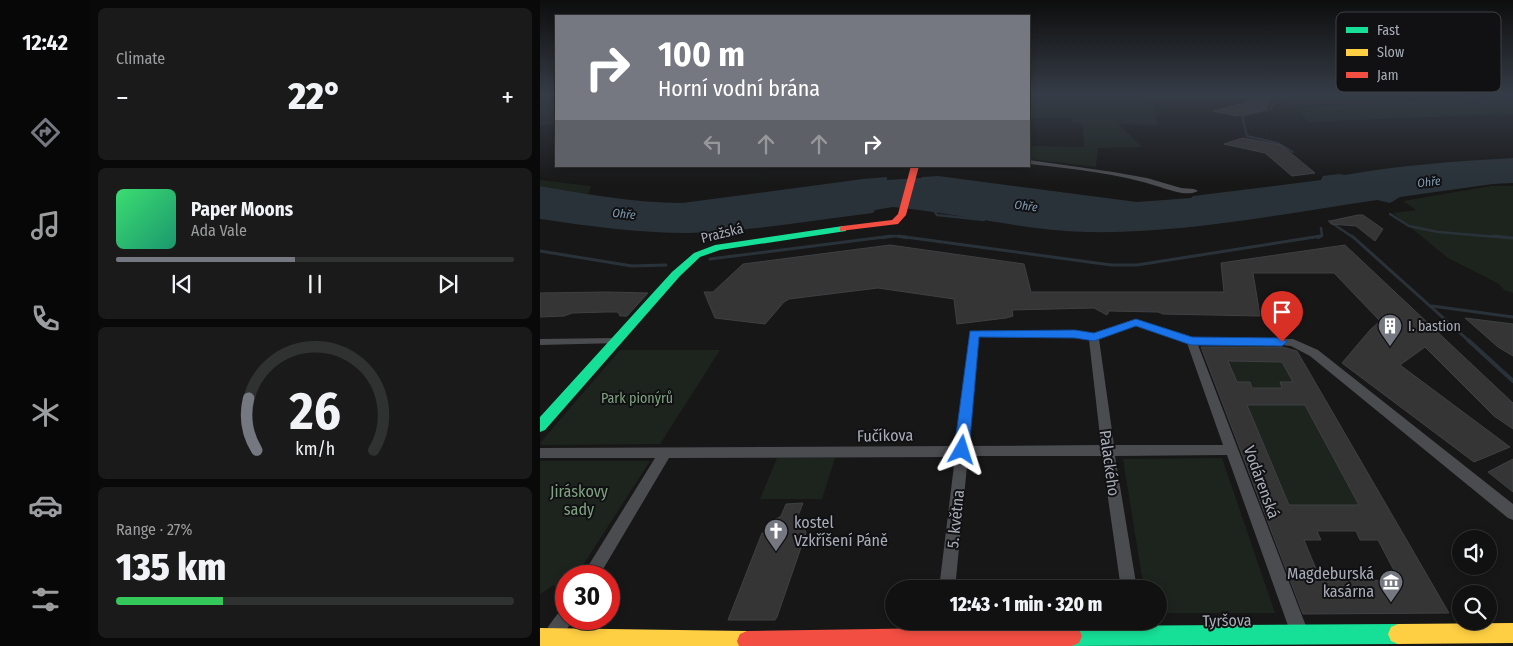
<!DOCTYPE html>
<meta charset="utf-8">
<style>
body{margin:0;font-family:"Fira Sans Condensed",sans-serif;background:#1a1a1a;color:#f1f3f6;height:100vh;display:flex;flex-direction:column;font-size:19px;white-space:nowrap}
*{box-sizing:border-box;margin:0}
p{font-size:16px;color:#9c9d9f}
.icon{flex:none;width:28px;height:28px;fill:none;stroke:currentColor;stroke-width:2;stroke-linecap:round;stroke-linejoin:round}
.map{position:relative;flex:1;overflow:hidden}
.sheet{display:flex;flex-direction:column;gap:8px;padding:8px;background:#090909;width:450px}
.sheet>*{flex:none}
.top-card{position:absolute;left:15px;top:15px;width:475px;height:152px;border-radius:0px;box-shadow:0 2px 8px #0003,0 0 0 1px #303131;background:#757880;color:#fff;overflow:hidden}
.controls{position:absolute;left:912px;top:530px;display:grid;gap:10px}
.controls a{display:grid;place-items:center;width:45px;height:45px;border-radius:50%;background:#111;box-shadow:0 2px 8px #0003,0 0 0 1px #303131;font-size:25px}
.speed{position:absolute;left:15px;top:565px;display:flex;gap:10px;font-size:25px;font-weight:700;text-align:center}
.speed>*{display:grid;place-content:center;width:65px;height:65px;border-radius:50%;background:#111;box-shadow:0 2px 8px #0003,0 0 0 1px #303131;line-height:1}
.speed .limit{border:8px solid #d22;background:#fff;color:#111}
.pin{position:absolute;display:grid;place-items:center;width:42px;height:42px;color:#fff;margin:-51px -21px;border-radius:50% 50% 50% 0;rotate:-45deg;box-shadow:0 0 5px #0007}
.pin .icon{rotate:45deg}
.me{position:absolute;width:55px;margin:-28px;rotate:6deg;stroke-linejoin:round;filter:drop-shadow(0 0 4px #0008)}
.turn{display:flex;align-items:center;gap:18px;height:105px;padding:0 20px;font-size:22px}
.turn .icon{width:65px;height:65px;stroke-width:2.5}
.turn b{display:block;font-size:35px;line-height:42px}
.lanes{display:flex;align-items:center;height:48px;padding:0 20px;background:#0003;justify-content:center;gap:25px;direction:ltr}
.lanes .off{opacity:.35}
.big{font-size:38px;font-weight:800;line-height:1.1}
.sheet .card{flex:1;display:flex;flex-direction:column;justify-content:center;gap:8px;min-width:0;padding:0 18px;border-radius:8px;background:#1a1a1a}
.sheet .dial{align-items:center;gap:0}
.dial svg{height:130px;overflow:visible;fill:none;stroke:#303131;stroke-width:7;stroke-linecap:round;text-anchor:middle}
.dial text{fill:#f1f3f6;stroke:none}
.song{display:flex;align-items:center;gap:15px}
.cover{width:60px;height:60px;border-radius:8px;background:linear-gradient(135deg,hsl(140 70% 55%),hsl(160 70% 35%))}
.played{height:5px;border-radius:2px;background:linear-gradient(90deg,#757880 45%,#303131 45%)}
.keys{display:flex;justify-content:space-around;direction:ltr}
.heat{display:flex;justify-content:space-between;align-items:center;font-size:28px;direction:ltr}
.charge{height:8px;border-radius:4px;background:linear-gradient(90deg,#34c759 27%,#303131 0)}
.trip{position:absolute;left:345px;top:580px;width:282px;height:50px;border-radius:25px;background:#111;box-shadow:0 2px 8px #0003,0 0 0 1px #303131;font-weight:800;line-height:50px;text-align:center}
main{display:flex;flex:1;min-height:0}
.tab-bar{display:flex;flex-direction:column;width:90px;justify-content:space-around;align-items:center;background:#070707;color:#9c9d9f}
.tab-bar .icon{width:35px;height:35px}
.tab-bar .on{color:#757880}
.tab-bar b{font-size:22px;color:#f1f3f6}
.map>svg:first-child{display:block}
.built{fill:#212123}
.green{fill:#1d241e}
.water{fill:#2a3239}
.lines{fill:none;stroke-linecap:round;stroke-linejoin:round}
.stream-far3{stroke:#2a3239;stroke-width:2}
.stream-far2{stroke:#2a3239;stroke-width:2.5}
.stream-far1{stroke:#2a3239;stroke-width:3}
.stream{stroke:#2a3239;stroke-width:4}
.building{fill:#353536;stroke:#3f4043;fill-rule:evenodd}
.street{fill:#4b4c50;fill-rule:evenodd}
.fast{fill:#16e098;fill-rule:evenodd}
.slow{fill:#ffcf43;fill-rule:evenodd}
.jam{fill:#f24e42;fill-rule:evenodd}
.route{fill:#1a73e8;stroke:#114b97}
.labels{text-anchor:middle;stroke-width:4;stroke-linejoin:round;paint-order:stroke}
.far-water-label{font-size:12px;font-style:italic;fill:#7f9bb3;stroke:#111113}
.street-label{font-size:14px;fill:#a8adb8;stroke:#111113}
.poi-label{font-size:14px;fill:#a8adb8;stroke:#111113;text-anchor:start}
.park-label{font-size:14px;fill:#7fa381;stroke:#111113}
.near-street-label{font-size:16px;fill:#a8adb8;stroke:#111113}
.near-park-label{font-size:16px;fill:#7fa381;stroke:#111113}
.near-poi-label{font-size:16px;fill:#a8adb8;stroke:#111113;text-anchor:start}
.key{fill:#111113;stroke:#3e4045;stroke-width:1}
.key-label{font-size:14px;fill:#a8adb8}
</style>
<main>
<nav class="tab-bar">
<b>12:42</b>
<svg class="icon on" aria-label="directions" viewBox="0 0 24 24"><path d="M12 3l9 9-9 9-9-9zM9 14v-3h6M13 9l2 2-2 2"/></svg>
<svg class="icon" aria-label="music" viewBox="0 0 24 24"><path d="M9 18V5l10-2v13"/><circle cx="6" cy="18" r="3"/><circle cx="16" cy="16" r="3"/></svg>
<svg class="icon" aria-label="phone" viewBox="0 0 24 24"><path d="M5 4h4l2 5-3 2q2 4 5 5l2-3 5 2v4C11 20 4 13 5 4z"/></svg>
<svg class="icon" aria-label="climate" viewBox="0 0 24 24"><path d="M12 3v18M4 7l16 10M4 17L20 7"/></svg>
<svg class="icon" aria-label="car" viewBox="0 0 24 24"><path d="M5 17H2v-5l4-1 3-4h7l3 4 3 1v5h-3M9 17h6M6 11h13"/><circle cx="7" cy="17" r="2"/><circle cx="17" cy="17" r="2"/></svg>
<svg class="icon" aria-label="filters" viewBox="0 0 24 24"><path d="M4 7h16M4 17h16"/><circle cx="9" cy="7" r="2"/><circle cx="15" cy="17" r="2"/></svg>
</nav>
<section class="sheet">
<div class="card"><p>Climate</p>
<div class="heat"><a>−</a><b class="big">22°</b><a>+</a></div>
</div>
<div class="card">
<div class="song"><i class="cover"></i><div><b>Paper Moons</b><p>Ada Vale</p></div></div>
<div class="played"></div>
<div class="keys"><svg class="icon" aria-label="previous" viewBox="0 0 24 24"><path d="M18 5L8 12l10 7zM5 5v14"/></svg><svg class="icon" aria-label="pause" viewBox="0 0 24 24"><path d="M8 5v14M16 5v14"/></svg><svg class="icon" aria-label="next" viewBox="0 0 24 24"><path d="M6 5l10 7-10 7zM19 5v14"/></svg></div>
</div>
<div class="card dial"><svg viewBox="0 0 100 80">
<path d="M14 69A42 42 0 1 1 86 69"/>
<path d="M14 69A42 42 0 0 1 9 37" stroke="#757880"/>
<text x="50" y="56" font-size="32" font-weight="700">26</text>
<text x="50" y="72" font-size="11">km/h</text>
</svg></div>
<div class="card"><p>Range · 27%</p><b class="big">135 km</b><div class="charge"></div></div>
</section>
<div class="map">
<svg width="973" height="646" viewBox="0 0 973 646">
<rect width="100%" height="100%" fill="#171717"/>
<!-- built -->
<polygon class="built" points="13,95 16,95 16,123 0,126 0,102"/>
<!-- green -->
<g class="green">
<polygon points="489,95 597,95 600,105 613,105 618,125 578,124 602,147 558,148 556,167 489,159 489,146 544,147 543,124 532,123 532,118 489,118"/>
<polygon points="879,95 919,97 917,95 973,95 973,115 968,114 768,122 759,110 787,106 844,104 854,99 887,103"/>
<polygon points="0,180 51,186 48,194 0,186"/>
<polygon points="951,186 973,186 973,293 964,290 959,284 908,258 853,213 876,210 863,201"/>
<polygon points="80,350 180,350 120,444 2,445 0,443"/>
<polygon points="688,361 742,362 753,382 740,382 742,388 712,388 710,382 697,382"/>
<polygon points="707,405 765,405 819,505 749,505"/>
<polygon points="237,458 295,458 282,499 220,499"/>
<polygon points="682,458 735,613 619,613 619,589 604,589 583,459"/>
<polygon points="0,461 110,461 36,576 26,576 26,585 16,591 14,585 0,594"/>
</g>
<!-- water -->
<path class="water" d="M973,158V183L953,184L860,197L850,203L837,200C741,214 644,234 547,232C481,230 418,213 353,207L335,210L333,213C272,220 209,232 148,233C98,233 49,226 0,219V186C47,194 95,203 142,203L323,179L347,177V180L381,178L382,177L398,176L597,202L651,198L653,196L781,180L783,176L799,174L805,175C861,165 917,161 973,158Z"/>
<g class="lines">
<!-- stream-far3 -->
<g class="stream-far3">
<polyline points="742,95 730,109 702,116 707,136 738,143 753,152"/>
<polyline points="926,95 951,105"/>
</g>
<!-- stream-far2 -->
<g class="stream-far2">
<polyline points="395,212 397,215 444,220"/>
<polyline points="850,214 869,226 898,232 969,238"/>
<polyline points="789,221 814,238"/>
<polyline points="342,238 355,236 367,238"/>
<polyline points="778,238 782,236 781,228"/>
</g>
<!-- stream-far1 -->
<g class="stream-far1">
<polyline points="358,236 571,265 597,265 781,236"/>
<polyline points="812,236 929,341"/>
<polyline points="953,236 973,238"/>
<polyline points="0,251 92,266 126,265"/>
<polyline points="170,259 352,236"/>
<polyline points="892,306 973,317"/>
</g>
<!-- stream -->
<polyline class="stream" points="928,340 973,381"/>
</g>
<!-- building -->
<g class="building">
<polygon points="700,95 733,95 726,109 697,116 673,111 712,101"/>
<polygon points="703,138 741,145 775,173 752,176 725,153 684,144"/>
<polygon points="818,215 823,215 843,229 835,241 816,226 791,224 790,221"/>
<polygon points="350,245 484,264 491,292 684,292 681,263 805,245 973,403 973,429 954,416 885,347 860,365 970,447 934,462 802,363 830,330 840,321 794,273 713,273 720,316 623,314 618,312 569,311 567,315 554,308 472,310 473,316 466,318 417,324 414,299 338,288 249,299 244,302 225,324 175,318 164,292 173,292 203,264"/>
<polygon points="0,293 68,292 108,293 87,316 80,316 78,312 66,312 32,313 24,316 0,317"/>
<polygon points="925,318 973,324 973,356 958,347"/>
<path d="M661,347H742L757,351L909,613L763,614ZM688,361L742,362L753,382H740L742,388H712L710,382H697ZM707,405H765L819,505H749ZM777,531H816L820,540H838L859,580L781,581L764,540H781Z"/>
<polygon points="973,459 973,492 948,472"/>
<polygon points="263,503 258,516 262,520 266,533 237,617 235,620 188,620 222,533 225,533 233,521 241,516 246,504"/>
</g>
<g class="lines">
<!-- street -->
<g class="street">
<path d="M489,160L573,172L607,178L641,188L654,189L658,191C648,197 630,190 620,187C578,173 533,169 489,164Z"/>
<path d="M595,319L652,338L753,339L778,350L973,504V520L968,518L770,356L751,346L742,345H658L769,634L766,640L760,643L754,640L751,634L687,455L575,456L597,589H581L562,456H428L415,589H399L415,457L129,458L59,576H42L115,458H0V448L416,446L430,332L535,331L553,333ZM595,326L647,343L683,445H574L559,339ZM439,337H535L549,340L561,445L429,446Z"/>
<polygon points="76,338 81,341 80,343 0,345 0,339"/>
<path d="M26,607V619H33L17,646H0C0,637 18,610 26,607Z"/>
<polygon points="395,621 411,621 409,646 391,646"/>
</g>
<!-- fast -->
<g class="fast">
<polygon points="303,226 306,227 306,231 180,250 160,257 140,276 5,430 0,432 0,417 132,272 154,253 175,245"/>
<polygon points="858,624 865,627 868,634 865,641 858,644 532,646 525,643 522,636 525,629 532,626"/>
</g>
<!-- slow -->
<g class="slow">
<polygon points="973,623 973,643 858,644 851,641 848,634 851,627 858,624"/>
<polygon points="0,628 207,631 214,634 217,641 215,646 0,646"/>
</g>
<!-- jam -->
<g class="jam">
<polygon points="371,166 379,166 366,215 358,224 300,231 300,227 303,226 352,220 358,214"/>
<polygon points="532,626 539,629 542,636 539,643 532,646 199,646 197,641 200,634 207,631"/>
</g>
</g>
<!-- sky -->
<linearGradient id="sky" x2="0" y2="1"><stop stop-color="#0d0d0d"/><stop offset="0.51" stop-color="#363c47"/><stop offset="1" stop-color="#363c47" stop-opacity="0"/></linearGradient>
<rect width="973" height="185" fill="url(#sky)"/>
<!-- route -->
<polygon class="route" points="596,319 652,337 742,338 747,342 742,346 651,345 596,326 554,341 535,338 439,337 429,450 427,454 422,456 417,454 414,450 430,331 535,330 554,333"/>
<!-- icons -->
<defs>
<symbol id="building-pin" viewBox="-11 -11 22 30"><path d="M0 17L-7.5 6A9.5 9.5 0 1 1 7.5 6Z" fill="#757880" stroke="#111113"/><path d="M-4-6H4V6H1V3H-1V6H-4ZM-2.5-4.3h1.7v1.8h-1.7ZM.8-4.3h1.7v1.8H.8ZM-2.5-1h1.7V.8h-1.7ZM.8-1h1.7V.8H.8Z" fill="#fff"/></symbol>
<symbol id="church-pin" viewBox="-11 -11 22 30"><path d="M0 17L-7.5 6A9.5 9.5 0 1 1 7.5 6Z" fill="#757880" stroke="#111113"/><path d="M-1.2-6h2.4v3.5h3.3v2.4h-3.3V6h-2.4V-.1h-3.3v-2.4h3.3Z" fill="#fff"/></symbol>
<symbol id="museum-pin" viewBox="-11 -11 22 30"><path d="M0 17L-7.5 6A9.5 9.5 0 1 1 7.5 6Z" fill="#757880" stroke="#111113"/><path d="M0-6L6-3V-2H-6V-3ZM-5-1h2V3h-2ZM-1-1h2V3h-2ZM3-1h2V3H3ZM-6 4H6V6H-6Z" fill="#fff"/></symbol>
</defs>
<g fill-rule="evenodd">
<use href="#building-pin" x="836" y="312" width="28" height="38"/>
<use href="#church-pin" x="222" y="517" width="28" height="38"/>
<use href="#museum-pin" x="837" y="568" width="28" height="38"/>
</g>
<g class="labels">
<!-- far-water labels -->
<g class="far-water-label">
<text transform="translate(889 182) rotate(-6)" y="4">Ohře</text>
<text transform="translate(486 206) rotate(7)" y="4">Ohře</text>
<text transform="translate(84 214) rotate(6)" y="4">Ohře</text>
</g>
<!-- street labels -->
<g class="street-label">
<text transform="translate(182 233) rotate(-14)" y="5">Pražská</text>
</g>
<!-- poi labels -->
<g class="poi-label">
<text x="868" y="331">I. bastion</text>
</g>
<!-- park labels -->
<g class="park-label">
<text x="97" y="403">Park pionýrů</text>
</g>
<!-- near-street labels -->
<g class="near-street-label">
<text transform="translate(345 435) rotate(-1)" y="6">Fučíkova</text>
<text transform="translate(570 463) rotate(82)" y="6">Palackého</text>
<text transform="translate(722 482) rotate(70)" y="6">Vodárenská</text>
<text transform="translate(415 519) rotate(-84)" y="6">5. května</text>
<text transform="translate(687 620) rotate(-1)" y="6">Tyršova</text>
</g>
<!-- near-park labels -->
<g class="near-park-label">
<text x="39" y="497">Jiráskovy<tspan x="39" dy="18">sady</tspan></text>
</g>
<!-- near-poi labels -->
<g class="near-poi-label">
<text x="254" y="528">kostel<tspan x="254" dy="18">Vzkříšení Páně</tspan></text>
<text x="834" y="579" text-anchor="end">Magdeburská<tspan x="834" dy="18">kasárna</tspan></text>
</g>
</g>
<!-- legend -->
<rect x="796" y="12" width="165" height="80" rx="8" class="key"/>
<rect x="806" y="27" width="22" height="6" fill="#16e098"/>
<rect x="806" y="49" width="22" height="7" fill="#ffcf43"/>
<rect x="806" y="72" width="22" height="6" fill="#f24e42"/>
<g class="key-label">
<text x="837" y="35">Fast</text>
<text x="837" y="57">Slow</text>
<text x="837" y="80">Jam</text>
</g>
</svg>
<div class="controls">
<a><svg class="icon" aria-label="sound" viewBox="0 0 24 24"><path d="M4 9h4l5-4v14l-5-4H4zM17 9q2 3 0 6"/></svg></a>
<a><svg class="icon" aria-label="search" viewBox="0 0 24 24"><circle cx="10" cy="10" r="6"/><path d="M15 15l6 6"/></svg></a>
</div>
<div class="speed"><div class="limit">30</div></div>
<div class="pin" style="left:742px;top:342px;background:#d93025"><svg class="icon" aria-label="arrive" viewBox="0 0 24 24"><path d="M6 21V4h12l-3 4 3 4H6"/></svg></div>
<svg class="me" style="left:422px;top:450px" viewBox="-20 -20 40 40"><path d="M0-17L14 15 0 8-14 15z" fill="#1a73e8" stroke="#fff" stroke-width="4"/></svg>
<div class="trip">12:43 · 1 min · 320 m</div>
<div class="top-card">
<div class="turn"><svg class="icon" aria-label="right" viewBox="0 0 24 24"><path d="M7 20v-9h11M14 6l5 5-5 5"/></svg><div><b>100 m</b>Horní vodní brána</div></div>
<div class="lanes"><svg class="icon off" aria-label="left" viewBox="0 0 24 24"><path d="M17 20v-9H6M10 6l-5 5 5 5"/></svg><svg class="icon off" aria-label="ahead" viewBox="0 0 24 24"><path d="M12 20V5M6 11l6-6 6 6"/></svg><svg class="icon off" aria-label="ahead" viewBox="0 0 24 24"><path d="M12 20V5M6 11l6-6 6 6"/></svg><svg class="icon" aria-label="right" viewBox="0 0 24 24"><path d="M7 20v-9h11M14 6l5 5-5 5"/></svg></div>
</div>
</div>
</main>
